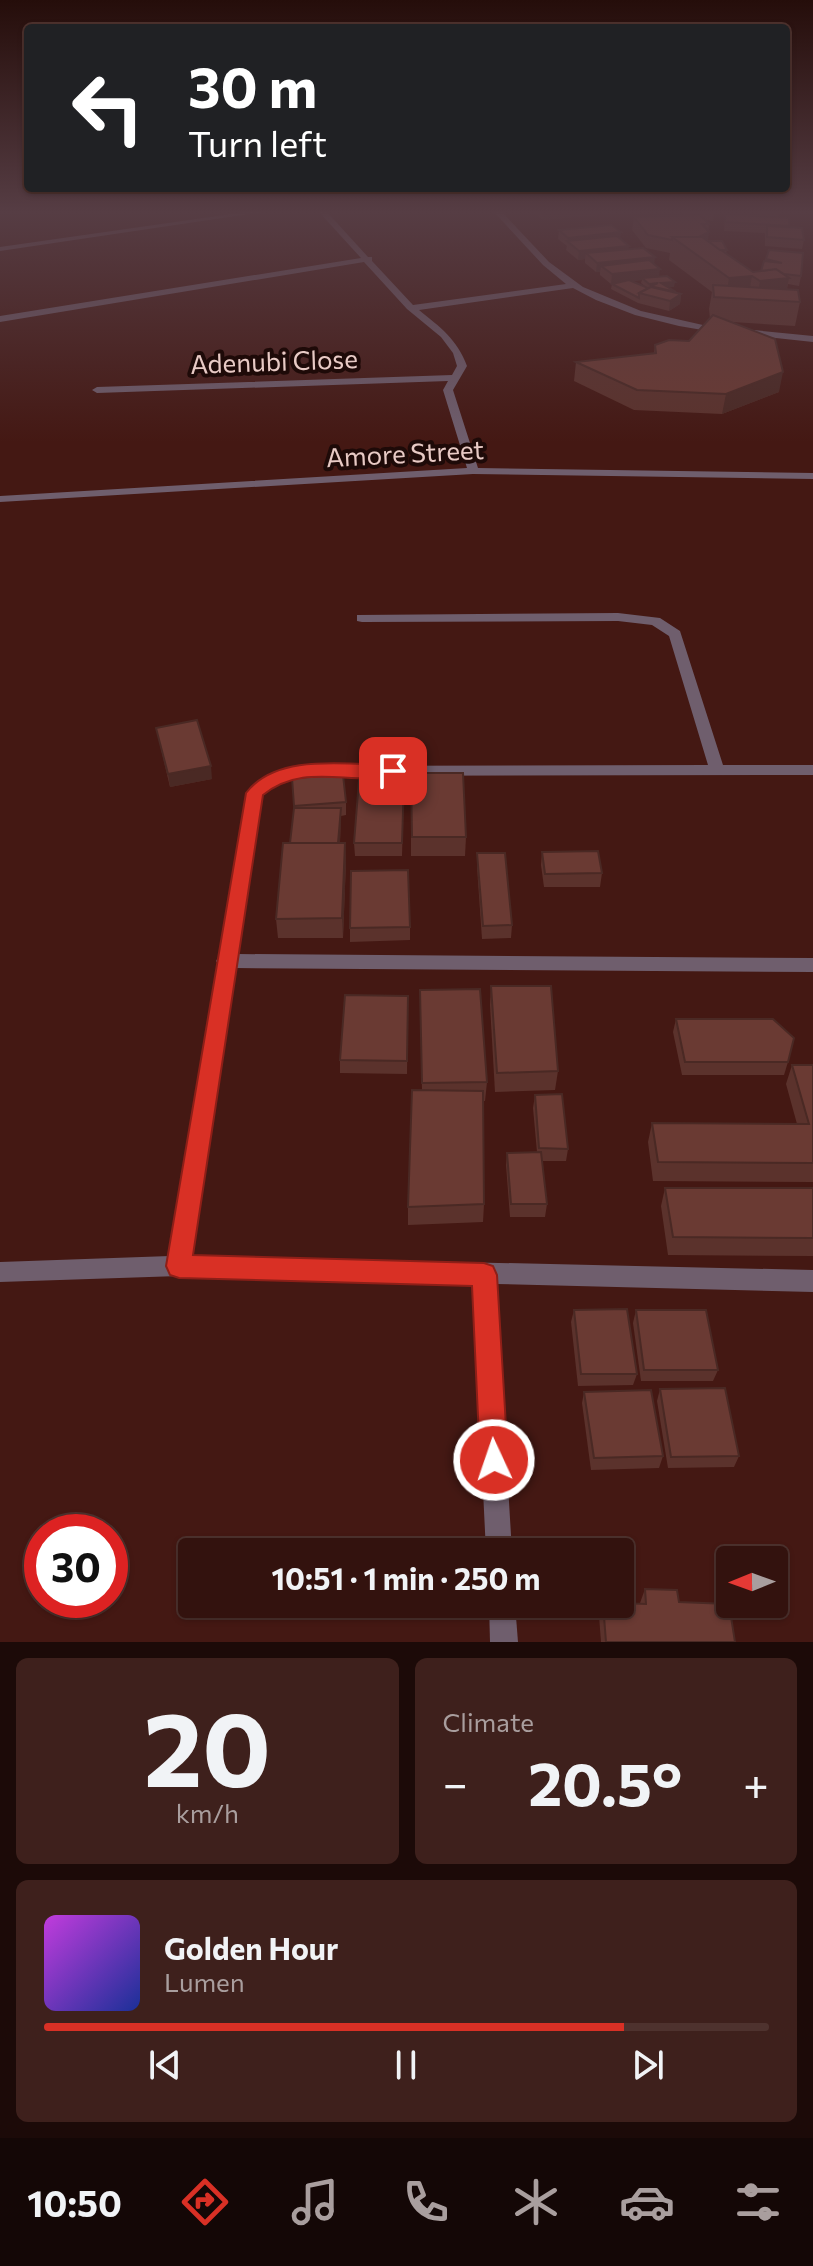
<!DOCTYPE html>
<meta charset="utf-8">
<style>
body{margin:0;font-family:Commissioner,sans-serif;background:#3e201c;color:#f1f3f6;height:100vh;display:flex;flex-direction:column;font-size:30px;white-space:nowrap}
*{box-sizing:border-box;margin:0}
p{font-size:26px;color:#a99e9e}
.icon{flex:none;width:44px;height:44px;fill:none;stroke:currentColor;stroke-width:2;stroke-linecap:round;stroke-linejoin:round}
.map{position:relative;height:1642px;overflow:hidden}
.drawer{display:flex;flex-direction:column;gap:16px;padding:16px;background:#1c0a08;flex:1}
.drawer>*{flex:none}
.hud{position:absolute;left:24px;top:24px;width:766px;height:168px;border-radius:8px;box-shadow:0 2px 6px #0004,0 0 0 2px #4e322e;background:#202124;color:#fff;overflow:hidden}
.needle{width:52px;rotate:269deg}
.fabs{position:absolute;left:716px;top:1546px;display:grid;gap:16px}
.fabs a{display:grid;place-items:center;width:72px;height:72px;border-radius:8px;background:#33120e;box-shadow:0 2px 6px #0004,0 0 0 2px #4e322e;font-size:40px}
.speed{position:absolute;left:24px;top:1514px;display:flex;gap:16px;font-size:40px;font-weight:700;text-align:center}
.speed>*{display:grid;place-content:center;width:104px;height:104px;border-radius:50%;background:#33120e;box-shadow:0 2px 6px #0004,0 0 0 2px #4e322e;line-height:1}
.speed .limit{border:12px solid #d22;background:#fff;color:#111}
.pin{position:absolute;display:grid;place-items:center;width:68px;height:68px;color:#fff;margin:-34px;border-radius:16px;box-shadow:0 4px 12px #0006}
.me{position:absolute;width:88px;margin:-44px;rotate:357deg;stroke-linejoin:round;filter:drop-shadow(0 0 6px #0008)}
.turn{display:flex;align-items:center;gap:28px;height:168px;padding:0 32px;font-size:36px}
.turn .icon{width:104px;height:104px;stroke-width:2.5}
.turn b{display:block;font-size:56px;line-height:68px}
.big{font-size:60px;font-weight:700;line-height:1.1}
.drawer .tile{flex:1;display:flex;flex-direction:column;justify-content:center;gap:12px;min-width:0;padding:0 28px;border-radius:12px;background:#3e201c}
.drawer .dial{align-items:center;gap:0}
.dial b{font-size:104px;line-height:1}
.song{display:flex;align-items:center;gap:24px}
.cover{width:96px;height:96px;border-radius:12px;background:linear-gradient(135deg,hsl(290 70% 55%),hsl(230 70% 35%))}
.played{height:8px;border-radius:4px;background:linear-gradient(90deg,#d93025 80%,#4e322e 80%)}
.keys{display:flex;justify-content:space-around;direction:ltr}
.heat{display:flex;justify-content:space-between;align-items:center;font-size:44px;direction:ltr}
.drawer .tiles{flex:1;display:grid;gap:16px;grid-template-columns:1fr 1fr}
.tile:last-child{grid-column:span 2}
.trip{position:absolute;left:178px;top:1538px;width:456px;height:80px;border-radius:8px;background:#33120e;box-shadow:0 2px 6px #0004,0 0 0 2px #4e322e;font-weight:700;line-height:80px;text-align:center}
.tabs{display:flex;height:128px;justify-content:space-around;align-items:center;background:#140706;color:#a99e9e}
.tabs .icon{width:56px;height:56px}
.tabs .on{color:#d93025}
.tabs b{font-size:36px;color:#f1f3f6}
.map>svg:first-child{display:block}
.lines{fill:none;stroke-linecap:round;stroke-linejoin:round}
.street{fill:#6f5e6d;fill-rule:evenodd}
.wall{fill:#5b322c;fill-rule:evenodd}
.shaded-wall{fill:#4a2924}
.building{fill:#6a3a33;stroke:#4a2924;stroke-width:2}
.route{fill:#d93025;stroke:#8d1f18;stroke-width:2}
.labels{text-anchor:middle;stroke-width:8;stroke-linejoin:round;paint-order:stroke}
.far-street-label{font-size:26px;fill:#e8cac5;stroke:#1e0a08}
</style>
<div class="map">
<svg width="813" height="1642" viewBox="0 0 813 1642">
<rect width="100%" height="100%" fill="#441813"/>
<g class="lines">
<!-- street -->
<g class="street">
<polygon points="245,212 263,212 0,251 0,247"/>
<path d="M319,212H327L368,257H372V261L413,305L566,284L543,265L494,212H502L549,262L583,287L641,311L725,330L720,333L679,326L635,315L596,300L573,288L419,310C440,327 457,339 467,366L453,390L478,468L813,473V479L473,474L0,502V496L467,468L443,390L448,381L97,393L92,390L97,387L452,375L457,366L453,353L441,337L407,309L364,262L0,322V316L361,258Z"/>
<polygon points="743,329 813,336 813,342 740,334 738,332"/>
<polygon points="618,613 660,618 680,631 723,765 813,765 813,775 297,776 279,781 262,795 237,954 813,958 813,972 235,968 192,1256 813,1270 813,1292 496,1284 512,1552 486,1552 473,1283 179,1276 0,1282 0,1262 170,1256 218,964 216,961 219,956 246,793 269,774 297,766 708,765 669,636 652,625 618,621 362,622 357,621 357,615"/>
<polygon points="489,1604 515,1604 518,1642 490,1642"/>
</g>
</g>
<!-- wall -->
<g class="wall">
<polygon points="536,212 598,212 598,215 543,220 536,214"/>
<polygon points="681,212 714,212 713,221 706,220 709,224 708,241 727,250 726,253 753,272 761,271 769,250 801,276 799,286 788,284 787,289 800,302 795,326 732,322 779,392 722,414 634,410 574,381 576,362 654,353 655,345 689,341 710,319 709,309 712,292 669,260 670,253 646,248 632,230 634,217 683,215"/>
<polygon points="759,212 779,212 778,217 759,216"/>
<polygon points="725,214 789,218 789,228 804,240 802,249 765,246 765,233 724,231"/>
<path d="M559,230L621,239L629,249L654,264L659,276L674,287H668L676,293L681,294L680,304L669,311L638,303L611,289L612,284L614,283L611,284L600,275V272H596L585,263V259L578,260L566,250L567,246L558,239ZM642,280L641,283L647,288L632,281Z"/>
<polygon points="156,728 212,779 170,787"/>
<polygon points="411,773 466,837 465,856 411,856"/>
<polygon points="292,778 346,802 346,815 341,816 340,843 345,843 346,862 343,938 278,938 276,919 290,843 294,808"/>
<polygon points="404,781 402,856 355,856 354,843"/>
<polygon points="542,852 602,873 600,887 544,887 541,865"/>
<polygon points="477,853 512,925 511,938 482,939 477,867"/>
<polygon points="410,927 410,940 350,942 350,928"/>
<polygon points="491,986 558,1071 555,1090 495,1092 490,1005"/>
<polygon points="420,990 487,1082 485,1101 483,1101 484,1204 483,1222 408,1225 408,1207 422,1090"/>
<polygon points="408,996 407,1074 340,1073 340,1060"/>
<polygon points="676,1019 788,1062 784,1075 682,1075 673,1032"/>
<polygon points="792,1065 813,1065 813,1182 653,1181 648,1142 652,1123 797,1124 786,1084"/>
<polygon points="535,1095 568,1149 566,1161 542,1161 547,1204 545,1217 510,1217 506,1165 507,1153 537,1152 533,1108"/>
<polygon points="665,1188 813,1188 813,1256 668,1255 661,1206"/>
<polygon points="574,1310 637,1374 633,1385 578,1386 571,1322"/>
<polygon points="636,1310 718,1370 713,1381 641,1381 633,1323"/>
<polygon points="660,1389 739,1456 734,1467 668,1468 657,1401"/>
<polygon points="584,1392 663,1456 659,1468 591,1470 582,1403"/>
<polygon points="645,1589 679,1602 735,1642 601,1642 599,1616 602,1604 640,1603"/>
</g>
<!-- shaded-wall -->
<g class="shaded-wall">
<polygon points="544,212 598,212 598,215 543,220"/>
<polygon points="621,232 620,241 568,242 568,238"/>
<polygon points="709,232 707,245 692,253 694,239"/>
<polygon points="629,246 628,255 586,253 585,259 578,260 579,251"/>
<polygon points="655,257 654,266 601,266 600,272 596,272 597,263"/>
<polygon points="660,269 659,278 642,278 642,280 611,284 612,274"/>
<polygon points="752,276 748,299 726,298 729,278"/>
<polygon points="789,278 784,301 757,300 760,281"/>
<polygon points="675,282 674,287 660,288 661,283"/>
<polygon points="681,294 680,304 669,311 670,301"/>
<polygon points="783,372 779,392 722,414 726,394"/>
<polygon points="211,766 212,779 170,787 168,774"/>
<polygon points="341,808 341,821 339,857 338,844"/>
<polygon points="345,843 346,862 343,938 342,918"/>
</g>
<!-- building -->
<g class="building">
<polygon points="725,214 789,218 789,226 725,222"/>
<polygon points="700,215 709,224 702,224 709,232 699,237 672,237 672,240 648,235 634,217"/>
<polygon points="611,225 621,232 568,238 559,230"/>
<polygon points="767,226 802,228 804,240 767,237"/>
<polygon points="617,236 629,246 579,251 567,241"/>
<polygon points="672,237 702,237 753,272 776,269 789,278 760,281 752,276 729,278"/>
<polygon points="708,241 722,241 727,250 720,250"/>
<polygon points="643,248 655,257 597,263 586,253"/>
<polygon points="769,250 803,253 801,276 784,274 776,269 761,271 764,261 782,263 766,259"/>
<polygon points="649,260 660,269 612,274 601,266"/>
<polygon points="667,276 675,282 661,283 676,292 654,287 651,286 658,283 649,284 642,278"/>
<polygon points="629,280 648,288 639,293 639,298 612,284"/>
<polygon points="713,285 798,290 800,302 714,297"/>
<polygon points="651,287 681,294 670,301 639,293"/>
<polygon points="713,315 775,339 783,372 726,394 637,390 576,362 656,353 655,345 669,340 689,341"/>
<polygon points="197,720 211,766 168,774 156,728"/>
<polygon points="411,773 463,773 466,837 412,837"/>
<polygon points="343,775 346,802 294,806 292,778"/>
<polygon points="359,780 404,781 402,843 354,843"/>
<polygon points="294,808 341,808 338,843 290,843"/>
<polygon points="283,843 345,843 342,918 276,919"/>
<polygon points="598,851 602,873 545,874 542,852"/>
<polygon points="477,853 505,853 512,925 483,926"/>
<polygon points="408,870 410,927 350,928 351,871"/>
<polygon points="491,986 551,986 558,1071 497,1073"/>
<polygon points="480,989 487,1082 422,1083 420,990"/>
<polygon points="345,995 408,996 407,1061 340,1060"/>
<polygon points="676,1019 773,1019 794,1038 788,1062 685,1062"/>
<polygon points="792,1065 813,1065 813,1163 658,1162 652,1123 809,1124"/>
<polygon points="412,1090 483,1091 484,1204 408,1207"/>
<polygon points="562,1094 568,1149 539,1148 535,1095"/>
<polygon points="541,1152 547,1204 511,1204 507,1153"/>
<polygon points="665,1188 813,1188 813,1238 673,1237"/>
<polygon points="627,1309 637,1374 581,1374 574,1310"/>
<polygon points="636,1310 706,1310 718,1370 644,1370"/>
<polygon points="725,1388 739,1456 671,1457 660,1389"/>
<polygon points="651,1390 663,1456 594,1458 584,1392"/>
<polygon points="645,1589 677,1590 679,1602 729,1604 735,1642 606,1642 603,1604 620,1604 620,1603 646,1604"/>
</g>
<!-- sky -->
<linearGradient id="sky" x2="0" y2="1"><stop stop-color="#250d0a"/><stop offset="0.48" stop-color="#563d44"/><stop offset="1" stop-color="#563d44" stop-opacity="0"/></linearGradient>
<rect width="813" height="442" fill="url(#sky)"/>
<!-- route -->
<path class="route" d="M393,765L399,767L402,771L399,775C351,787 306,761 263,795L193,1255L484,1263L493,1266L497,1275L508,1460L504,1470L494,1474L484,1470L480,1460L472,1286L179,1278L170,1275L166,1266L246,793C277,752 348,765 393,765Z"/>
<g class="labels">
<!-- far-street labels -->
<g class="far-street-label">
<text transform="translate(274 362) rotate(-2)" y="9">Adenubi Close</text>
<text transform="translate(405 454) rotate(-3)" y="9">Amore Street</text>
</g>
</g>
</svg>
<div class="fabs">
<a><svg class="needle" viewBox="-14 -14 28 28"><path d="M0-13l5 13h-10z" fill="#e53935"/><path d="M0 13l5-13h-10z" fill="#a99e9e"/></svg></a>
</div>
<div class="speed"><div class="limit">30</div></div>
<div class="pin" style="left:393px;top:771px;background:#d93025"><svg class="icon" aria-label="arrive" viewBox="0 0 24 24"><path d="M6 21V4h12l-3 4 3 4H6"/></svg></div>
<svg class="me" style="left:494px;top:1460px" viewBox="-20 -20 40 40"><circle r="17" fill="#d93025" stroke="#fff" stroke-width="3"/><path d="M0-11L8 9 0 5-8 9z" fill="#fff"/></svg>
<div class="trip">10:51 · 1 min · 250 m</div>
<div class="hud">
<div class="turn"><svg class="icon" aria-label="left" viewBox="0 0 24 24"><path d="M17 20v-9H6M10 6l-5 5 5 5"/></svg><div><b>30 m</b>Turn left</div></div>
</div>
</div>
<section class="drawer">
<div class="tiles">
<div class="tile dial"><b>20</b><p>km/h</p></div>
<div class="tile"><p>Climate</p>
<div class="heat"><a>−</a><b class="big">20.5°</b><a>+</a></div>
</div>
<div class="tile">
<div class="song"><i class="cover"></i><div><b>Golden Hour</b><p>Lumen</p></div></div>
<div class="played"></div>
<div class="keys"><svg class="icon" aria-label="previous" viewBox="0 0 24 24"><path d="M18 5L8 12l10 7zM5 5v14"/></svg><svg class="icon" aria-label="pause" viewBox="0 0 24 24"><path d="M8 5v14M16 5v14"/></svg><svg class="icon" aria-label="next" viewBox="0 0 24 24"><path d="M6 5l10 7-10 7zM19 5v14"/></svg></div>
</div>
</div>
</section>
<nav class="tabs">
<b>10:50</b>
<svg class="icon on" aria-label="directions" viewBox="0 0 24 24"><path d="M12 3l9 9-9 9-9-9zM9 14v-3h6M13 9l2 2-2 2"/></svg>
<svg class="icon" aria-label="music" viewBox="0 0 24 24"><path d="M9 18V5l10-2v13"/><circle cx="6" cy="18" r="3"/><circle cx="16" cy="16" r="3"/></svg>
<svg class="icon" aria-label="phone" viewBox="0 0 24 24"><path d="M5 4h4l2 5-3 2q2 4 5 5l2-3 5 2v4C11 20 4 13 5 4z"/></svg>
<svg class="icon" aria-label="climate" viewBox="0 0 24 24"><path d="M12 3v18M4 7l16 10M4 17L20 7"/></svg>
<svg class="icon" aria-label="car" viewBox="0 0 24 24"><path d="M5 17H2v-5l4-1 3-4h7l3 4 3 1v5h-3M9 17h6M6 11h13"/><circle cx="7" cy="17" r="2"/><circle cx="17" cy="17" r="2"/></svg>
<svg class="icon" aria-label="filters" viewBox="0 0 24 24"><path d="M4 7h16M4 17h16"/><circle cx="9" cy="7" r="2"/><circle cx="15" cy="17" r="2"/></svg>
</nav>
